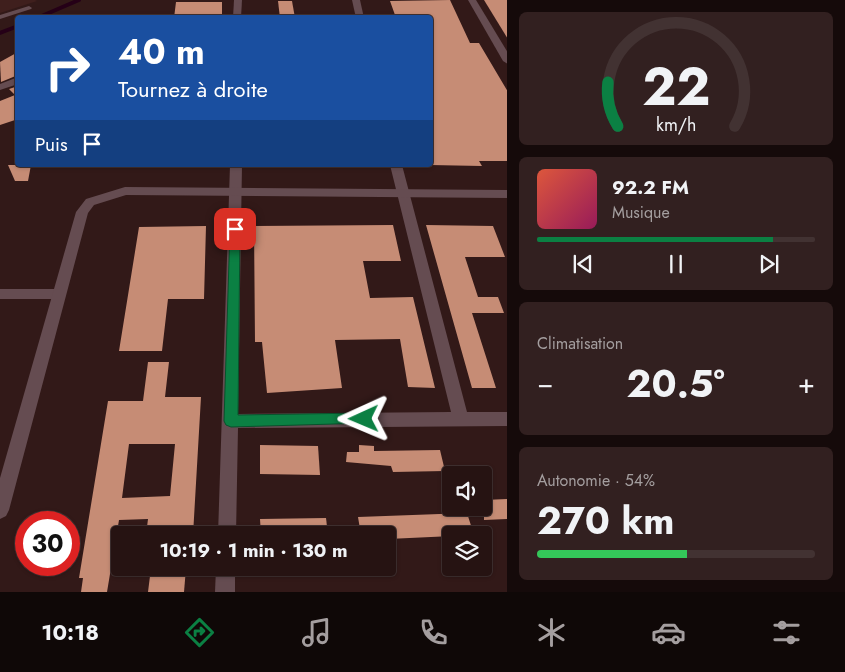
<!DOCTYPE html>
<html lang="fr">
<meta charset="utf-8">
<style>
body{margin:0;font-family:Jost,sans-serif;background:#322020;color:#f1f3f6;height:100vh;display:flex;flex-direction:column;font-size:19px;white-space:nowrap}
*{box-sizing:border-box;margin:0}
p{font-size:16px;color:#a49e9f}
.icon{flex:none;width:28px;height:28px;fill:none;stroke:currentColor;stroke-width:2;stroke-linecap:round;stroke-linejoin:round}
.map{position:relative;flex:1;overflow:hidden}
.drawer{display:flex;flex-direction:column;gap:12px;padding:12px;background:#150a0a;width:338px}
.drawer>*{flex:none}
.banner{position:absolute;left:15px;top:15px;width:418px;height:152px;border-radius:5px;box-shadow:0 1px 4px #0004,0 0 0 1px #423232;background:#1a4fa0;color:#fff;overflow:hidden}
.fabs{position:absolute;left:442px;top:466px;display:grid;gap:10px}
.fabs a{display:grid;place-items:center;width:50px;height:50px;border-radius:5px;background:#261312;box-shadow:0 1px 4px #0004,0 0 0 1px #423232;font-size:25px}
.speed{position:absolute;left:15px;top:511px;display:flex;gap:10px;font-size:25px;font-weight:700;text-align:center}
.speed>*{display:grid;place-content:center;width:65px;height:65px;border-radius:50%;background:#261312;box-shadow:0 1px 4px #0004,0 0 0 1px #423232;line-height:1}
.speed .limit{border:8px solid #d22;background:#fff;color:#111}
.pin{position:absolute;display:grid;place-items:center;width:42px;height:42px;color:#fff;margin:-21px;border-radius:10px;box-shadow:0 2px 8px #0006}
.me{position:absolute;width:55px;margin:-28px;rotate:269deg;stroke-linejoin:round;filter:drop-shadow(0 0 4px #0008)}
.turn{display:flex;align-items:center;gap:18px;height:105px;padding:0 20px;font-size:22px}
.turn .icon{width:65px;height:65px;stroke-width:2.5}
.turn b{display:block;font-size:35px;line-height:42px}
.then{display:flex;align-items:center;height:48px;padding:0 20px;background:#0003;gap:10px;font-size:19px}
.big{font-size:38px;font-weight:700;line-height:1.1}
.drawer .card{flex:1;display:flex;flex-direction:column;justify-content:center;gap:8px;min-width:0;padding:0 18px;border-radius:8px;background:#322020}
.drawer .dial{align-items:center;gap:0}
.dial svg{height:130px;overflow:visible;fill:none;stroke:#423232;stroke-width:7;stroke-linecap:round;text-anchor:middle}
.dial text{fill:#f1f3f6;stroke:none}
.song{display:flex;align-items:center;gap:15px}
.cover{width:60px;height:60px;border-radius:8px;background:linear-gradient(135deg,hsl(10 70% 55%),hsl(330 70% 35%))}
.played{height:5px;border-radius:2px;background:linear-gradient(90deg,#0b8043 85%,#423232 85%)}
.keys{display:flex;justify-content:space-around;direction:ltr}
.heat{display:flex;justify-content:space-between;align-items:center;font-size:28px;direction:ltr}
.charge{height:8px;border-radius:4px;background:linear-gradient(90deg,#34c759 54%,#423232 0)}
.trip{position:absolute;left:111px;top:526px;width:285px;height:50px;border-radius:5px;background:#261312;box-shadow:0 1px 4px #0004,0 0 0 1px #423232;font-weight:700;line-height:50px;text-align:center}
.menu{display:flex;height:80px;justify-content:space-around;align-items:center;background:#0f0807;color:#a49e9f}
.menu .icon{width:35px;height:35px}
.menu .active{color:#0b8043}
.menu b{font-size:22px;color:#f1f3f6}
main{display:flex;flex:1;min-height:0}
.map>svg:first-child{display:block}
.built{fill:#3f1f1d}
.lines{fill:none;stroke-linecap:round;stroke-linejoin:round}
.stream{stroke:#250017;stroke-width:4}
.building{fill:#c68c75;fill-rule:evenodd}
.service{fill:#654c51;fill-rule:evenodd}
.minor{fill:#654c51;fill-rule:evenodd}
.tertiary{fill:#654c51;fill-rule:evenodd}
.route{fill:#0b8043;stroke:#07532c}
</style>
<main>
<div class="map">
<svg width="508" height="592" viewBox="0 0 508 592">
<rect width="100%" height="100%" fill="#321918"/>
<!-- built -->
<polygon class="built" points="0,0 35,0 37,1 0,13"/>
<g class="lines">
<!-- stream -->
<g class="stream">
<polyline points="37,18 79,0"/>
<polyline points="0,33 18,26"/>
</g>
</g>
<!-- building -->
<g class="building">
<polygon points="450,0 470,43 479,43 508,92 508,161 479,161 482,166 430,165 430,18 395,15 390,1"/>
<polygon points="484,0 508,0 508,39"/>
<polygon points="278,1 292,1 295,18 280,18"/>
<polygon points="176,2 222,2 222,18 174,18"/>
<polygon points="18,52 18,75 1,82 0,62"/>
<polygon points="18,86 18,119 0,125 0,101 15,95 9,89"/>
<polygon points="8,165 31,165 28,181 15,181"/>
<polygon points="393,225 401,261 363,261 370,298 413,297 435,388 408,387 400,339 335,340 342,388 267,393 262,342 255,342 254,226"/>
<polygon points="426,225 493,226 505,257 465,257 478,297 498,297 504,313 472,313 496,388 472,388"/>
<polygon points="206,226 204,299 168,299 162,351 119,351 139,227"/>
<path d="M148,362H169L165,397H201L193,535H146L148,519L119,520L107,592H81L83,578H79L108,401H143ZM129,444H175L170,496L122,498Z"/>
<polygon points="260,445 318,446 320,475 260,474"/>
<polygon points="359,445 374,446 374,451 440,450 445,471 393,472 391,466 346,462 347,452 359,452"/>
<polygon points="508,499 508,519 484,520 484,500"/>
<polygon points="467,513 474,535 388,539 388,535 361,535 358,517"/>
<polygon points="326,518 328,535 261,535 260,519"/>
<polygon points="151,568 186,568 184,592 148,592"/>
</g>
<g class="lines">
<!-- service -->
<polygon class="service" points="29,6 32,8 31,9 0,19 0,15"/>
<!-- minor -->
<g class="minor">
<polygon points="234,0 242,0 241,18 233,18"/>
<polygon points="352,0 360,0 364,18 356,18"/>
<polygon points="468,0 476,0 508,53 508,64 503,61"/>
<polygon points="18,77 18,84 0,90 0,84"/>
<polygon points="230,165 242,165 238,414 451,412 390,165 402,165 467,412 508,412 508,426 238,428 236,535 218,535"/>
<polygon points="0,289 59,289 66,294 59,299 0,299"/>
<polygon points="216,568 235,568 235,592 215,592"/>
</g>
<!-- tertiary -->
<polygon class="tertiary" points="125,187 508,190 508,198 126,195 94,205 88,213 9,510 6,516 0,519 0,478 76,212 86,199"/>
</g>
<!-- route -->
<polygon class="route" points="235,225 240,229 238,415 364,413 369,415 371,419 369,423 231,427 226,425 224,421 230,229"/>
</svg>
<div class="fabs">
<a><svg class="icon" aria-label="sound" viewBox="0 0 24 24"><path d="M4 9h4l5-4v14l-5-4H4zM17 9q2 3 0 6"/></svg></a>
<a><svg class="icon" aria-label="layers" viewBox="0 0 24 24"><path d="M12 4l9 5-9 5-9-5zM3 14l9 5 9-5"/></svg></a>
</div>
<div class="speed"><div class="limit">30</div></div>
<div class="pin" style="left:235px;top:229px;background:#d93025"><svg class="icon" aria-label="arrive" viewBox="0 0 24 24"><path d="M6 21V4h12l-3 4 3 4H6"/></svg></div>
<svg class="me" style="left:364px;top:419px" viewBox="-20 -20 40 40"><path d="M0-17L14 15 0 8-14 15z" fill="#0b8043" stroke="#fff" stroke-width="4"/></svg>
<div class="trip">10:19 · 1 min · 130 m</div>
<div class="banner">
<div class="turn"><svg class="icon" aria-label="right" viewBox="0 0 24 24"><path d="M7 20v-9h11M14 6l5 5-5 5"/></svg><div><b>40 m</b>Tournez à droite</div></div>
<div class="then">Puis<svg class="icon" aria-label="arrive" viewBox="0 0 24 24"><path d="M6 21V4h12l-3 4 3 4H6"/></svg></div>
</div>
</div>
<section class="drawer">
<div class="card dial"><svg viewBox="0 0 100 80">
<path d="M14 69A42 42 0 1 1 86 69"/>
<path d="M14 69A42 42 0 0 1 8 42" stroke="#0b8043"/>
<text x="50" y="56" font-size="32" font-weight="700">22</text>
<text x="50" y="72" font-size="11">km/h</text>
</svg></div>
<div class="card">
<div class="song"><i class="cover"></i><div><b>92.2 FM</b><p>Musique</p></div></div>
<div class="played"></div>
<div class="keys"><svg class="icon" aria-label="previous" viewBox="0 0 24 24"><path d="M18 5L8 12l10 7zM5 5v14"/></svg><svg class="icon" aria-label="pause" viewBox="0 0 24 24"><path d="M8 5v14M16 5v14"/></svg><svg class="icon" aria-label="next" viewBox="0 0 24 24"><path d="M6 5l10 7-10 7zM19 5v14"/></svg></div>
</div>
<div class="card"><p>Climatisation</p>
<div class="heat"><a>−</a><b class="big">20.5°</b><a>+</a></div>
</div>
<div class="card"><p>Autonomie · 54%</p><b class="big">270 km</b><div class="charge"></div></div>
</section>
</main>
<nav class="menu">
<b>10:18</b>
<svg class="icon active" aria-label="directions" viewBox="0 0 24 24"><path d="M12 3l9 9-9 9-9-9zM9 14v-3h6M13 9l2 2-2 2"/></svg>
<svg class="icon" aria-label="music" viewBox="0 0 24 24"><path d="M9 18V5l10-2v13"/><circle cx="6" cy="18" r="3"/><circle cx="16" cy="16" r="3"/></svg>
<svg class="icon" aria-label="phone" viewBox="0 0 24 24"><path d="M5 4h4l2 5-3 2q2 4 5 5l2-3 5 2v4C11 20 4 13 5 4z"/></svg>
<svg class="icon" aria-label="climate" viewBox="0 0 24 24"><path d="M12 3v18M4 7l16 10M4 17L20 7"/></svg>
<svg class="icon" aria-label="car" viewBox="0 0 24 24"><path d="M5 17H2v-5l4-1 3-4h7l3 4 3 1v5h-3M9 17h6M6 11h13"/><circle cx="7" cy="17" r="2"/><circle cx="17" cy="17" r="2"/></svg>
<svg class="icon" aria-label="filters" viewBox="0 0 24 24"><path d="M4 7h16M4 17h16"/><circle cx="9" cy="7" r="2"/><circle cx="15" cy="17" r="2"/></svg>
</nav>
